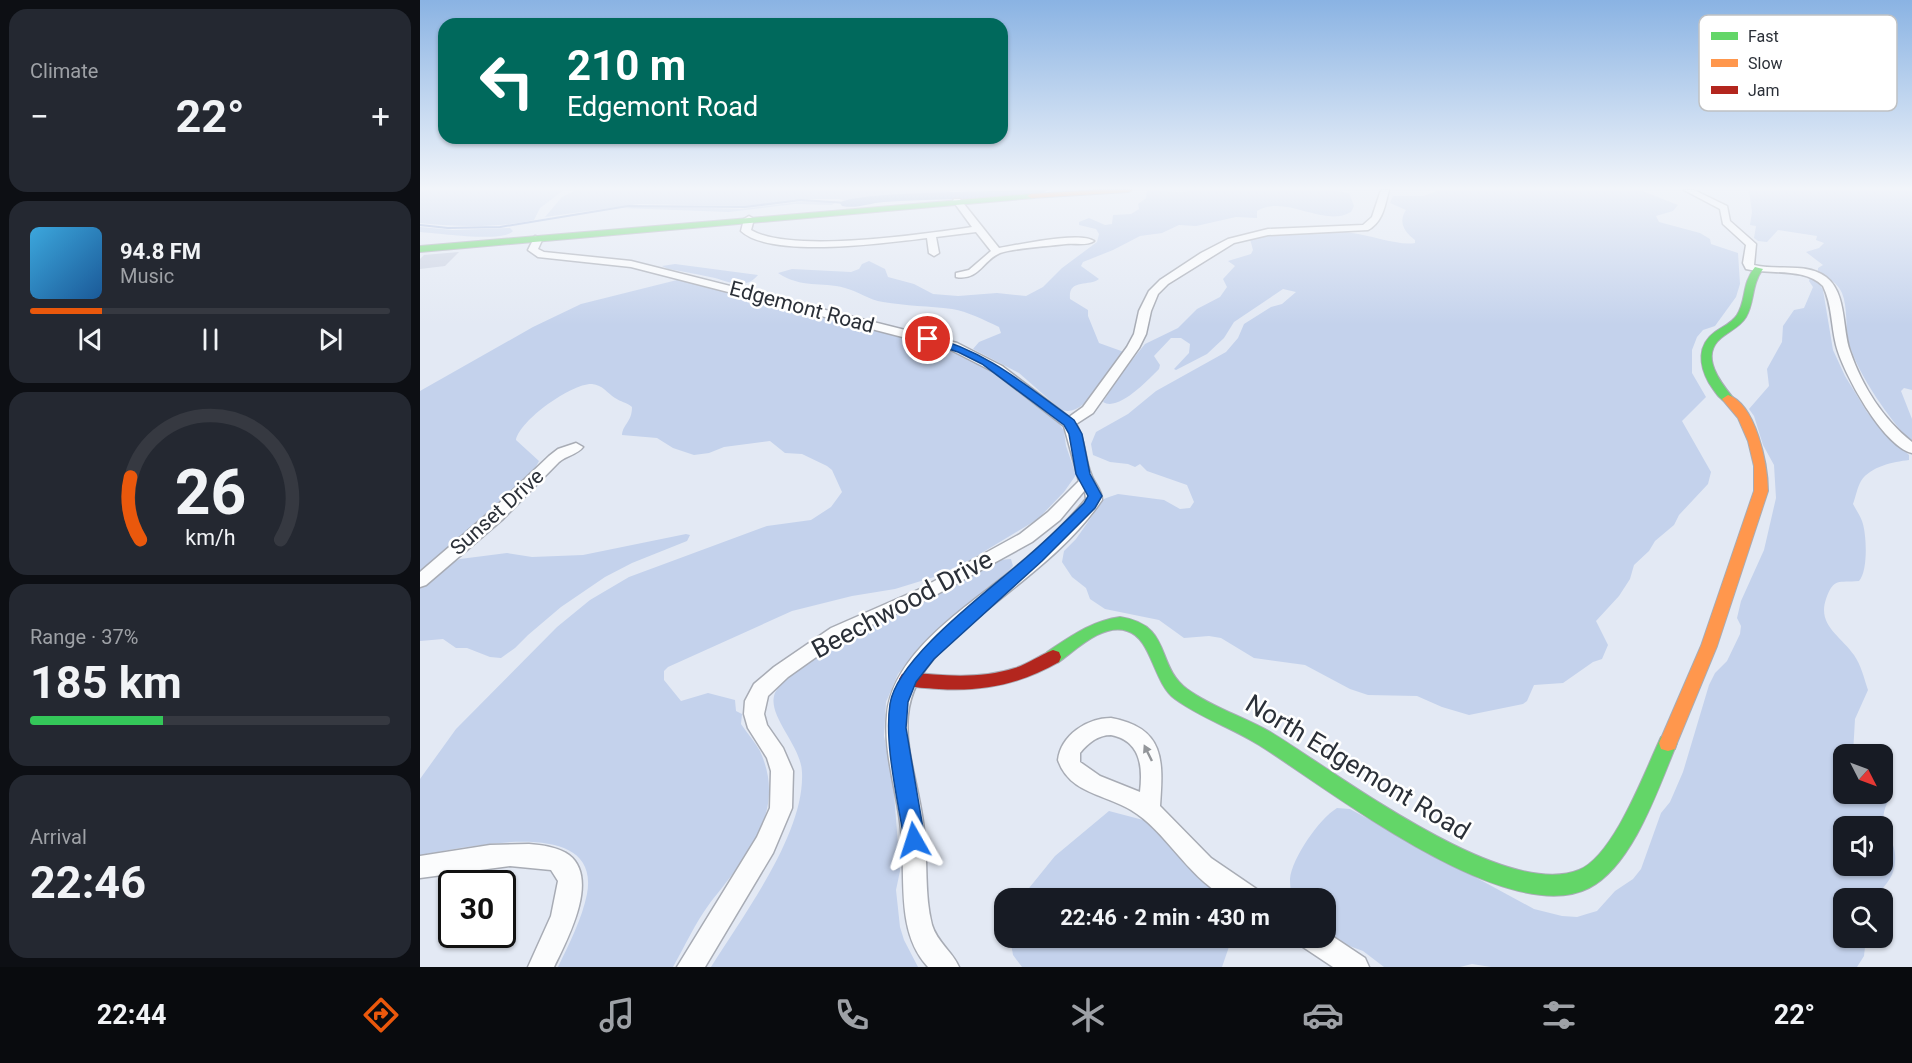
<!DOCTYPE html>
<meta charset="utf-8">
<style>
body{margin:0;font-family:Roboto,sans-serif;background:#242831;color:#f1f3f6;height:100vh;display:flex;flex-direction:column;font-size:22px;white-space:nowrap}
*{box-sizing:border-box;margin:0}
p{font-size:20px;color:#9ea1a6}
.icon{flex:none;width:33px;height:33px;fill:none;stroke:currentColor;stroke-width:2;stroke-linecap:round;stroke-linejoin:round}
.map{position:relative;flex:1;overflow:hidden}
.side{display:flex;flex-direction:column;gap:9px;padding:9px;background:#0d0f14;width:420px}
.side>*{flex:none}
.hud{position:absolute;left:18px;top:18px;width:570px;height:126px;border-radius:18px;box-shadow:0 2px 4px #0004;background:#00695c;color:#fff;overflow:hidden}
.needle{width:39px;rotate:132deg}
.buttons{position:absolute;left:1413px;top:744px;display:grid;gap:12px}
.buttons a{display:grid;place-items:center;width:60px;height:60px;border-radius:12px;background:#171b24;box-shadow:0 2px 4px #0004;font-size:30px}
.speed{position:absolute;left:18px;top:870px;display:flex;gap:12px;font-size:30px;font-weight:700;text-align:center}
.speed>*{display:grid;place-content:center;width:78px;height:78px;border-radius:50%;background:#171b24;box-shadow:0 2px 4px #0004;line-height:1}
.speed .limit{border:3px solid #111;border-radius:9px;background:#fff;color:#111}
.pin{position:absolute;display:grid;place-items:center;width:51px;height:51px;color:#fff;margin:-26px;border:3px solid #fff;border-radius:50%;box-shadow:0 2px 6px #0007}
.me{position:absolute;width:66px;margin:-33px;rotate:354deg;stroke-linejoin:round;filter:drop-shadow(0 0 4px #0008)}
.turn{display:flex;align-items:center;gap:21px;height:126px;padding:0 30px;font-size:27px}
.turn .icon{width:78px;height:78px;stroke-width:2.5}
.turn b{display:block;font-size:42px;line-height:51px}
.big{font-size:45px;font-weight:700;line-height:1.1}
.side .tile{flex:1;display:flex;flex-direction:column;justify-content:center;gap:9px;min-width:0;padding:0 21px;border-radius:18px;background:#242831}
.side .dial{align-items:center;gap:0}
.dial svg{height:156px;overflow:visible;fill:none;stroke:#363941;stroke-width:7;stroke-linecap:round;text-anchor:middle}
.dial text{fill:#f1f3f6;stroke:none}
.song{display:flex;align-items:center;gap:18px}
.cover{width:72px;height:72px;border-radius:9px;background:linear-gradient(135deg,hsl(200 70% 55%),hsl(210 70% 35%))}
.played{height:6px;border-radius:3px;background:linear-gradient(90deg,#ea580c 20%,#363941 20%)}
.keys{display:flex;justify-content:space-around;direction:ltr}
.heat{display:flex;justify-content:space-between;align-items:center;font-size:33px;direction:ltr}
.charge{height:9px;border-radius:4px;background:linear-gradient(90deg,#34c759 37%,#363941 0)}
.trip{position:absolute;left:574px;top:888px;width:342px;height:60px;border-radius:18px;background:#171b24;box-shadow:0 2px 4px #0004;font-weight:700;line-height:60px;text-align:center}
.tabs{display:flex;height:96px;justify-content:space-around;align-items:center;background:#090b0e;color:#9ea1a6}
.tabs .icon{width:42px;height:42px}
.tabs .on{color:#ea580c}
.tabs b{font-size:27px;color:#f1f3f6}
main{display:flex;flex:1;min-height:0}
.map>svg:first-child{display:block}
.green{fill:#c4d2ec;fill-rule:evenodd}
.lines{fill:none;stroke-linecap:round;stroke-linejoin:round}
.stream{stroke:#9eb2db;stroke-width:2}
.river{fill:#9eb2db;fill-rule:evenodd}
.building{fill:#cbd2e2}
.street-casing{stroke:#a8acb5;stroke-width:3}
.fast-casing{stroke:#a8acb5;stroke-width:2}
.slow-casing{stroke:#a8acb5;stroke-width:2}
.jam-casing{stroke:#a8acb5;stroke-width:2}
.street{fill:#fbfcfd;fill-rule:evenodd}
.fast{fill:#63d668;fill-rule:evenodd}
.slow{fill:#ff974d;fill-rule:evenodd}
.jam{fill:#b3261e;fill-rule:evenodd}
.oneway{fill:#93969a}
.route{fill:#1a73e8;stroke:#114b97;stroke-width:1.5}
.labels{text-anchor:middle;stroke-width:5;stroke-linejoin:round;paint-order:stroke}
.street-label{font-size:21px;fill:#2b3038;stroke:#fff}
.near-street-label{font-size:26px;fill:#2b3038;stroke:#fff}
.key{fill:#fff;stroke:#bfc1c3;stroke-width:1.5}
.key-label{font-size:16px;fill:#2b3038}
</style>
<main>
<section class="side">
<div class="tile"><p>Climate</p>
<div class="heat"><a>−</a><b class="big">22°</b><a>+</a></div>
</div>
<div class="tile">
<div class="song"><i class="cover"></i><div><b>94.8 FM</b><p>Music</p></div></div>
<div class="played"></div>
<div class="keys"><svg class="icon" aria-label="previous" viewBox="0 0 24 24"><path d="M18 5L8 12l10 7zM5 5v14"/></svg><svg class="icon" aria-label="pause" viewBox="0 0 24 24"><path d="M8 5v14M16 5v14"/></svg><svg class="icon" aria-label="next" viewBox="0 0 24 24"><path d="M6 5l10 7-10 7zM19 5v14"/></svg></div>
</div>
<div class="tile dial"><svg viewBox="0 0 100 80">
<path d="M14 69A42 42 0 1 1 86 69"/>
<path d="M14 69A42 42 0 0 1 9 37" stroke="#ea580c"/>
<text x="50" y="56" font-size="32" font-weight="700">26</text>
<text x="50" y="72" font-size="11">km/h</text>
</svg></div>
<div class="tile"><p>Range · 37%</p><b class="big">185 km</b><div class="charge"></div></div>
<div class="tile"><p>Arrival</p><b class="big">22:46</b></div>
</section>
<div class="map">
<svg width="1492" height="967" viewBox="0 0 1492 967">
<rect width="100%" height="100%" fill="#e3e9f4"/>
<!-- green -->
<g class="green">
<path d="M0,190H144L120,208L114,220C76,228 38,227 0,223Z"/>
<polygon points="156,190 534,190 518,195 453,198 433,203 419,199 386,199 327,206 219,204 125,217 142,197"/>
<path d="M727,190C741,190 761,194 773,190H910L929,193L934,206L931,212C903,228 866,194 837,211V218L816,217L776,226L759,225L742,233L720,236L693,250L663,262L661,266L679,279C669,287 648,278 650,299L668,310V316L679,343L704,352C689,367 665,422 640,409L599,373L553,349L559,342L581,333L579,327C564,320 549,312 532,309C509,306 486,306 463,302C449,300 438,291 425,288C401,281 382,289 358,273L372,269L431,272L439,269L442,264L449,261L465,269L468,277L494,284L513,294L538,296L577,293L606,296L623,287L642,268L677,242L679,234L676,229L659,225V222L669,218L685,225L692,224L693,215L711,214L719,209L718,204L726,198Z"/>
<path d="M1019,190H1220L1258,205L1253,211L1236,216L1239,222L1280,233L1290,239L1291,244L1318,253L1320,284L1316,297L1295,326L1283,330L1277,337L1272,350V373L1286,397L1262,421L1291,472L1288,484L1259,515L1254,525L1235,541L1229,551L1214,565L1210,579L1199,596L1176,621L1188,645L1182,659L1173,662L1143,683L1114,685L1107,701L1103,704L1049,715L1022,707L997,696L948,695L930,689L885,665L834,658L801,638L789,636L764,638L739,620L685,609L670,599L666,588L652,577L642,562L644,551L656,539L684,499L689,497L698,494L744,500L760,509L770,508L774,502L767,485L727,471L720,464L715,467L708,464L690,462L673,455L671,444L676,432L708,414L736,391L806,352L818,338L824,324L851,307L862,304L876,292L863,289L814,322L804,338L787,354L756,370L754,369L769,353L770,344L761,338H751L734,356L740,365L739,369C728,380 698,412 683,402L700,375L725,344L758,328L777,309L800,297L807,287L803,279L815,266L808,261L831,254L833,250L830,239C862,232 900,228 932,233C950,235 979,246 995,243V240C984,232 978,222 986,210L970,203L973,196H1004Z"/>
<path d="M1329,190H1492V390L1484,388L1481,391L1492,419V443C1470,420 1438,375 1429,343C1425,327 1428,308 1422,293C1418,283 1407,277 1398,273V268L1403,265L1386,252L1399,248L1404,243L1396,240L1397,236L1358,230L1347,242L1338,241L1334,238L1336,226L1330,225L1332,212Z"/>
<polygon points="386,201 416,202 412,205 375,204 309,212 201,208 226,206 321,209"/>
<path d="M0,227L33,230L90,228L93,231C82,243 19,233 0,232Z"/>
<path d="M255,264L338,275C324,292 307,280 290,277C276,274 262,271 248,269L242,266Z"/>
<path d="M1390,277L1397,279L1403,290L1413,350L1425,376L1447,412L1461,430L1489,455V460C1473,462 1451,466 1441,481C1437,488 1436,496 1433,504C1436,510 1440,515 1442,521C1447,534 1448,572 1439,581C1418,583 1414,577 1406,599C1397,625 1421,636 1434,655C1441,665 1444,678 1448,690L1435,719L1433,754H1424V794H1462L1463,785L1472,795C1450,828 1478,833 1475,862C1473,881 1464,884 1456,898H1424V938H1446L1444,956L1437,967H1071L1052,964L1040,967H964L943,951L924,944L906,930V898H871C871,892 870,885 870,879C872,858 899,819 917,808L930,809L1114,909L1142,916L1157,917L1170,913L1177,911L1195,891L1213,879L1221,869L1241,813L1250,802L1263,772L1289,685L1295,673L1307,661L1320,634L1321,626L1317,618L1321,601L1344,550L1356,498L1354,465L1343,445L1334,416L1329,409L1349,386L1347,369L1362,342L1363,326L1374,310L1384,308L1393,287L1389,281ZM1424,826H1462V866H1424Z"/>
<path d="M261,279L428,325L511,343L542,354L581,376L627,411L638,422L644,431L646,446L656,475L644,492L618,519L550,560L514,577L475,589L432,596L372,611L248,667L244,671V680L261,701L288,693L315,700L316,711L322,714L321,724C327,733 335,742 340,751C368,812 325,858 290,903C275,923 265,946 253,967H138C149,944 162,919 167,894C182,813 41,849 0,855V779L36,729L137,627L170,600L209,577L347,526L391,520L411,507L422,492L412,470L407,466L382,454L365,453L350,441L304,447L289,453L274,455L253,448L237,438L202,435C203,424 212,422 212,407C206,402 201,402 195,398C187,393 183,385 172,384C152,383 100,420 96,440L119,461C101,498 33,541 0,573V391L113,327L161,304Z"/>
<polygon points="266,534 270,535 267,541 212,563 185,577 141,607 108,635 95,648 81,658 70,657 47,648 36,648 23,639 0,641 0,587 24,567 40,559 87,553 112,557 163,555"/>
<path d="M591,559L593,566L582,578L567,588L486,664L478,674L466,702L464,736L473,780L480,871L476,890L480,927L484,940L498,967H291C323,915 385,834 382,772C381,746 349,718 354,696C362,664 506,600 539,584C556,576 571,559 591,559Z"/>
<polygon points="689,811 727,821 783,880 804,898 601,898 635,856"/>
<polygon points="590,938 812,938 802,967 602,967 593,955"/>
</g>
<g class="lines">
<!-- stream -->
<polyline class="stream" points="0,225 28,228 80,227 208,206 325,207 381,200 427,203"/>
<!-- river -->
<path class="river" d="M594,190H628L622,194C569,201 517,198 464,202C449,203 437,209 422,206L420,203C432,192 567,192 594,190Z"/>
</g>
<!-- building -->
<polygon class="building" points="39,252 25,266 0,269 0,259 4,255"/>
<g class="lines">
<defs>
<g id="street">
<path d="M961,190H969C965,205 963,222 948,230L848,235L814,243L748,284L738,294L731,311L726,334L719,348L673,413L656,424C666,440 664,458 671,474C674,484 682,489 682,500C640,562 570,600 519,653C463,711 497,762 504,830C508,861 504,894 512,925C517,942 532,951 539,967H508C477,934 485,882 482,841C480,799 463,757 467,715C472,653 547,607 591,571C618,549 644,526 666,499L665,490L640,520L612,542L512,597L423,638L368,677L348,696L344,714L347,725L363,748L373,771L372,808L353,853L285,967H257L337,837L350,808L351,771L347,758L328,728L324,714L325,701L334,684L354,667L411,628L500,589L600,534L628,512L659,481L644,426L574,372L529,349L211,267L118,257L108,250L115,236L123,238L118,249L124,252L211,261L537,343L582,366L649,417L663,407L707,347L714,334L719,311L729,291L740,280L781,253L808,239L848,229L943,225L952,217Z"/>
<path d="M1264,190H1274L1307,206L1310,221L1336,244L1334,265C1357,271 1386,262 1406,277C1427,293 1422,329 1430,351C1442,386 1463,419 1492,442V453C1463,446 1423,373 1416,345C1411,325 1412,304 1403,286C1384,267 1350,275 1326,269L1323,263L1326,245L1303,224L1300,209Z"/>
<path d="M534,199H540L579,248C598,245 660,231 674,241C667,246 655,243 646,244C630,246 595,248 580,253C563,260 559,281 536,277V273L549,270L571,251L556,232L516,237L519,253L514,256L509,253L507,238C466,243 351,259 321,231L324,219L329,216L334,219L331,230C371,254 504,234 552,227L533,201Z"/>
<path d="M156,443L163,447C158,454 146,456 139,462L83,519L6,585L0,587V572L71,511L129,456L138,449Z"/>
<path d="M691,718C746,728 743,762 740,806L791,858L838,890L841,898C830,898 814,902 805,897C765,874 746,831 711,810C684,794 649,793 638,760C641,735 667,718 691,718ZM691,735C721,741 723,767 720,792L680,776L660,762V753C668,743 678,735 691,735Z"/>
<path d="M109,844C122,845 138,847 149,855C180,879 147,940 134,967H108L131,916L138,881L131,870L90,866L0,878V856L70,845Z"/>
<polygon points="906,932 945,958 949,967 913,967 883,947 879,938 906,938"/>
</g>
<g id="fast">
<polygon points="611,194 614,194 614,198 0,252 0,246"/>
<path d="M1335,267L1343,269C1331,285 1335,302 1326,317C1320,327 1309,331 1301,338C1279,356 1301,383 1314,399L1308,403C1299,400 1294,390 1289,383C1279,365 1277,345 1295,332C1302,327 1312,323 1317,315C1327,299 1321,285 1335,267Z"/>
<path d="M700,617C753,625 735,665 767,689C793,708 825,717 852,733C916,772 1084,901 1159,870C1194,856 1225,771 1241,737L1248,735L1255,737L1257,743C1239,786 1213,866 1169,888C1087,930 908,788 839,745C812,728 781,718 755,699C733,683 732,638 707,631C683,623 657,649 639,662L633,664L627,662L625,657L627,652C650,637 671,621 700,617Z"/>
</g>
<g id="slow">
<polygon points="678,190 712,190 708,192 611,198 607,196 611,194"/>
<path d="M1308,395C1336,404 1348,465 1348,491L1297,646L1257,743L1255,749L1248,751L1241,749L1239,743L1281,646L1334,491V466L1328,441L1318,418L1302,399Z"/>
</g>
<path id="jam" d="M633,650L639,652L641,657L639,662C601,684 562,692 519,689C506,688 494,688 482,684L479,679L482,674L488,672C523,676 561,679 595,668C608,664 620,655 633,650Z"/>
</defs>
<!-- street casing -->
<use href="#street" class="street-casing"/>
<!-- fast casing -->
<use href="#fast" class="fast-casing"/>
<!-- slow casing -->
<use href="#slow" class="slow-casing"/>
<!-- jam casing -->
<use href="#jam" class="jam-casing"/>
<!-- street -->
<use href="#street" class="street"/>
<!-- fast -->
<use href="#fast" class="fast"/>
<!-- slow -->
<use href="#slow" class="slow"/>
<!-- jam -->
<use href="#jam" class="jam"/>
</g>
<!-- one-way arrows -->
<defs><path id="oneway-solid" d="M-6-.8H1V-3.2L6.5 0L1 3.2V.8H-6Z" transform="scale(1.5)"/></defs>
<use class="oneway" href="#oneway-solid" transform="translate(728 753) rotate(-116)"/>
<!-- sky -->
<linearGradient id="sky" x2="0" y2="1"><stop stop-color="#8ab3e3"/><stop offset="0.58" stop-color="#f2f5fa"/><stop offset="1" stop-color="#f2f5fa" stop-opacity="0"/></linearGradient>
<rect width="1492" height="325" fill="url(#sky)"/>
<!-- route -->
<path class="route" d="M508,336C567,351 605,385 654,420L662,434L670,474L682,496L675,508L622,561L514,659L496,682L488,702L486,728L505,840L502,847L494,850L487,847L484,840C478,800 464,744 470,704C477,657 571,589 608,556C628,539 646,521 664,503L668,496L656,474L649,434L644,425L562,364L538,352L504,341L502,339Z"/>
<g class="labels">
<!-- street labels -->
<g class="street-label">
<text transform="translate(382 307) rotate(15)" y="7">Edgemont Road</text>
<text transform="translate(77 512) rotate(-42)" y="7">Sunset Drive</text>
</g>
<!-- near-street labels -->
<g class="near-street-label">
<text transform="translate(482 604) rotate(-28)" y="9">Beechwood Drive</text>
<text transform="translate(938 767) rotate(31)" y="9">North Edgemont Road</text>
</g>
</g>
<!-- legend -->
<rect x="1279" y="15" width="198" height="96" rx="9" class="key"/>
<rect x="1291" y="32" width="27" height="8" fill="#63d668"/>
<rect x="1291" y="59" width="27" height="8" fill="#ff974d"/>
<rect x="1291" y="86" width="27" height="8" fill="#b3261e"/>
<g class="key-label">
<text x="1328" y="42">Fast</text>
<text x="1328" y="69">Slow</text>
<text x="1328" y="96">Jam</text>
</g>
</svg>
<div class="buttons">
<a><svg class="needle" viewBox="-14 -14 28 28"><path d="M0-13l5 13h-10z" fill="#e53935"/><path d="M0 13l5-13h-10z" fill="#9ea1a6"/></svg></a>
<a><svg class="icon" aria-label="sound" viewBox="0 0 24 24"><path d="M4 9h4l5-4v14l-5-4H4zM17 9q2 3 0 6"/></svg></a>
<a><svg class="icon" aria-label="search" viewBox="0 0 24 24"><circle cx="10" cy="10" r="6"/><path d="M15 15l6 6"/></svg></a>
</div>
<div class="speed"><div class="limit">30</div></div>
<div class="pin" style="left:508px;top:339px;background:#d93025"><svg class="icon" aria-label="arrive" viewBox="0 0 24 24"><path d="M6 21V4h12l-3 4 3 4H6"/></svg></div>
<svg class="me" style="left:494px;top:840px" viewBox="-20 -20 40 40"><path d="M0-17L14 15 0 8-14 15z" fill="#1a73e8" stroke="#fff" stroke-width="4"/></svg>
<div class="trip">22:46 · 2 min · 430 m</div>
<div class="hud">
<div class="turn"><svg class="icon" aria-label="left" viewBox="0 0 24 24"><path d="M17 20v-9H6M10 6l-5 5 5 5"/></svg><div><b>210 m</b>Edgemont Road</div></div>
</div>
</div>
</main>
<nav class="tabs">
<b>22:44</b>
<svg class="icon on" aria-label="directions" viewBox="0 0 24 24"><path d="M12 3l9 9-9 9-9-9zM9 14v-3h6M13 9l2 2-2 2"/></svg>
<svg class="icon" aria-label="music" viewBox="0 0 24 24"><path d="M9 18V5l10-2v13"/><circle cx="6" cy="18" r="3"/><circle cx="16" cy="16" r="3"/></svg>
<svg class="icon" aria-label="phone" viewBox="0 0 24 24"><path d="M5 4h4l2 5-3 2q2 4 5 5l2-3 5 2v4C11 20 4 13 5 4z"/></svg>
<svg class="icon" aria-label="climate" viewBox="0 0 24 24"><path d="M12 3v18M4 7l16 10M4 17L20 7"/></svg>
<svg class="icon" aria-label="car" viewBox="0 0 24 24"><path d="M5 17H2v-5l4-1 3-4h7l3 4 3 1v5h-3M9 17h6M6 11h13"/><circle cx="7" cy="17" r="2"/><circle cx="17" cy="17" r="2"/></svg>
<svg class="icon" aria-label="filters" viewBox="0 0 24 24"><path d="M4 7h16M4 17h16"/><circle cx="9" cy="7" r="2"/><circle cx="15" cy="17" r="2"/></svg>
<b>22°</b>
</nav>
